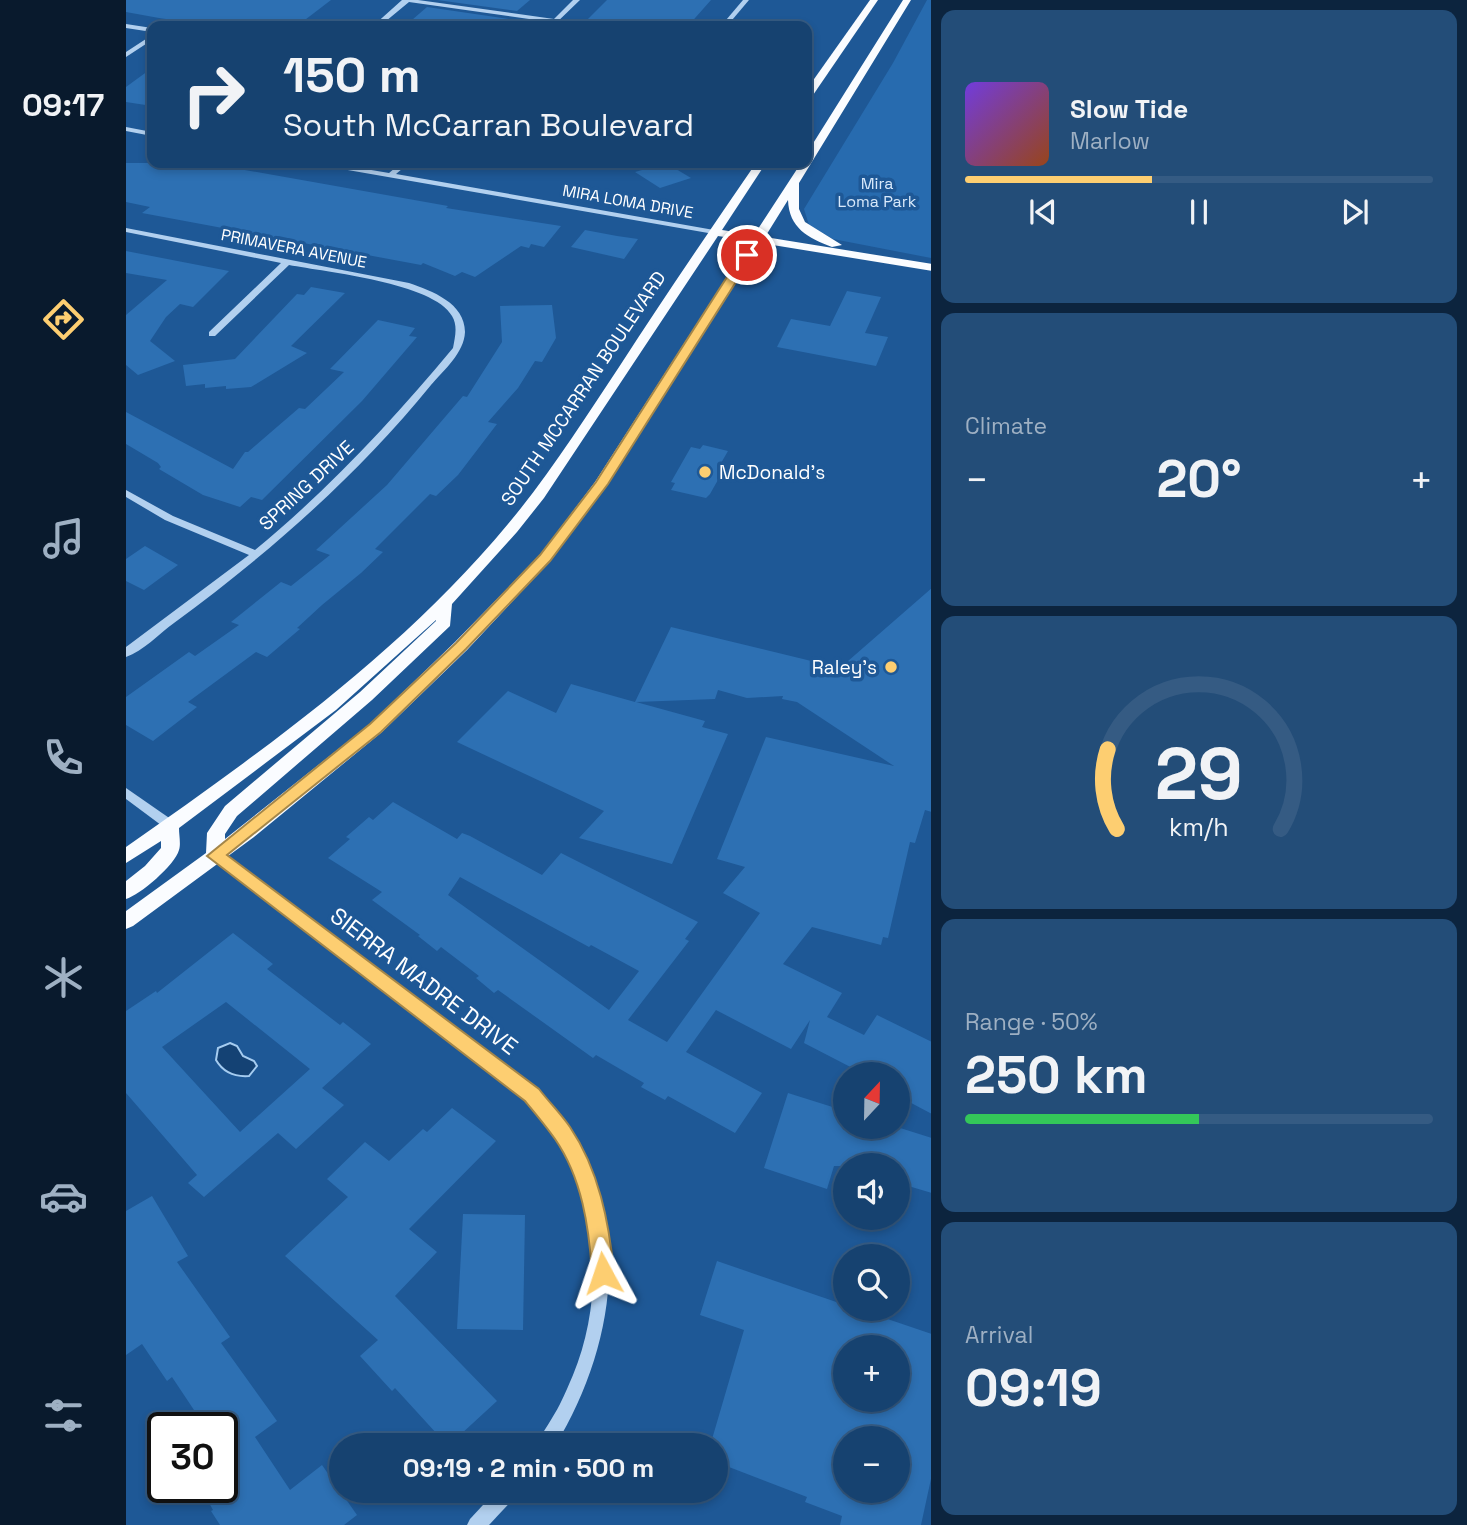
<!DOCTYPE html>
<meta charset="utf-8">
<style>
body{margin:0;font-family:"Space Grotesk",sans-serif;background:#234d78;color:#f1f3f6;height:100vh;display:flex;flex-direction:column;font-size:26px;white-space:nowrap}
*{box-sizing:border-box;margin:0}
p{font-size:23px;color:#9eb0c3}
.icon{flex:none;width:38px;height:38px;fill:none;stroke:currentColor;stroke-width:2;stroke-linecap:round;stroke-linejoin:round}
.map{position:relative;flex:1;overflow:hidden}
.panel{display:flex;flex-direction:column;gap:10px;padding:10px;background:#0c243e;width:536px}
.panel>*{flex:none}
.guide{position:absolute;left:21px;top:21px;width:665px;height:147px;border-radius:14px;box-shadow:0 4px 10px #0003,0 0 0 2px #355b83;background:#164270;color:#f1f3f6;overflow:hidden}
.needle{width:46px;rotate:22deg}
.tools{position:absolute;left:707px;top:1062px;display:grid;gap:14px}
.tools a{display:grid;place-items:center;width:77px;height:77px;border-radius:50%;background:#164270;box-shadow:0 4px 10px #0003,0 0 0 2px #355b83;font-size:35px}
.speed{position:absolute;left:21px;top:1412px;display:flex;gap:14px;font-size:35px;font-weight:700;text-align:center}
.speed>*{display:grid;place-content:center;width:91px;height:91px;border-radius:50%;background:#164270;box-shadow:0 4px 10px #0003,0 0 0 2px #355b83;line-height:1}
.speed .limit{border:4px solid #111;border-radius:10px;background:#fff;color:#111}
.pin{position:absolute;display:grid;place-items:center;width:60px;height:60px;color:#fff;margin:-30px;border:4px solid #fff;border-radius:50%;box-shadow:0 2px 7px #0007}
.me{position:absolute;width:77px;margin:-38px;rotate:355deg;stroke-linejoin:round;filter:drop-shadow(0 0 5px #0008)}
.turn{display:flex;align-items:center;gap:24px;height:147px;padding:0 21px;font-size:32px}
.turn .icon{width:91px;height:91px;stroke-width:2.5}
.turn b{display:block;font-size:49px;line-height:60px}
.big{font-size:52px;font-weight:700;line-height:1.1}
.panel .card{flex:1;display:flex;flex-direction:column;justify-content:center;gap:10px;min-width:0;padding:0 24px;border-radius:14px;background:#234d78}
.panel .dial{align-items:center;gap:0}
.dial svg{height:182px;overflow:visible;fill:none;stroke:#355b83;stroke-width:7;stroke-linecap:round;text-anchor:middle}
.dial text{fill:#f1f3f6;stroke:none}
.song{display:flex;align-items:center;gap:21px}
.cover{width:84px;height:84px;border-radius:10px;background:linear-gradient(135deg,hsl(260 70% 55%),hsl(20 70% 35%))}
.played{height:7px;border-radius:4px;background:linear-gradient(90deg,#fdce71 40%,#355b83 40%)}
.keys{display:flex;justify-content:space-around;direction:ltr}
.heat{display:flex;justify-content:space-between;align-items:center;font-size:38px;direction:ltr}
.charge{height:10px;border-radius:5px;background:linear-gradient(90deg,#34c759 50%,#355b83 0)}
.trip{position:absolute;left:203px;top:1433px;width:399px;height:70px;border-radius:35px;background:#164270;box-shadow:0 4px 10px #0003,0 0 0 2px #355b83;font-weight:700;line-height:70px;text-align:center}
main{display:flex;flex:1;min-height:0}
.menu{display:flex;flex-direction:column;width:126px;justify-content:space-around;align-items:center;background:#091a2d;color:#9eb0c3}
.menu .icon{width:49px;height:49px}
.menu .active{color:#fdce71}
.menu b{font-size:32px;color:#f1f3f6}
.map>svg:first-child{display:block}
.green{fill:#276baf}
.water{fill:#144274;stroke:#a5ccf0;stroke-width:2}
.building{fill:#2d70b3;fill-rule:evenodd}
.lines{fill:none;stroke-linecap:round;stroke-linejoin:round}
.minor{fill:#b2d0ef;fill-rule:evenodd}
.major{fill:#fafcff;fill-rule:evenodd}
.route{fill:#fdce71;stroke:#a48649;stroke-width:2}
.poi-dot{fill:#fdce71;stroke:#1e5896;stroke-width:2.5}
.labels{text-anchor:middle;stroke-width:7;stroke-linejoin:round;paint-order:stroke}
.far-park-label{font-size:16px;fill:#d8e9fb;stroke:#1e5896}
.far-street-label{font-size:16px;fill:#fff;stroke:#1e5896}
.street-label{font-size:19px;fill:#fff;stroke:#1e5896}
.poi-label{font-size:19px;fill:#fff;stroke:#1e5896;text-anchor:start}
.near-street-label{font-size:23px;fill:#fff;stroke:#1e5896}
</style>
<main>
<nav class="menu">
<b>09:17</b>
<svg class="icon active" aria-label="directions" viewBox="0 0 24 24"><path d="M12 3l9 9-9 9-9-9zM9 14v-3h6M13 9l2 2-2 2"/></svg>
<svg class="icon" aria-label="music" viewBox="0 0 24 24"><path d="M9 18V5l10-2v13"/><circle cx="6" cy="18" r="3"/><circle cx="16" cy="16" r="3"/></svg>
<svg class="icon" aria-label="phone" viewBox="0 0 24 24"><path d="M5 4h4l2 5-3 2q2 4 5 5l2-3 5 2v4C11 20 4 13 5 4z"/></svg>
<svg class="icon" aria-label="climate" viewBox="0 0 24 24"><path d="M12 3v18M4 7l16 10M4 17L20 7"/></svg>
<svg class="icon" aria-label="car" viewBox="0 0 24 24"><path d="M5 17H2v-5l4-1 3-4h7l3 4 3 1v5h-3M9 17h6M6 11h13"/><circle cx="7" cy="17" r="2"/><circle cx="17" cy="17" r="2"/></svg>
<svg class="icon" aria-label="filters" viewBox="0 0 24 24"><path d="M4 7h16M4 17h16"/><circle cx="9" cy="7" r="2"/><circle cx="15" cy="17" r="2"/></svg>
</nav>
<div class="map">
<svg width="806" height="1525" viewBox="0 0 806 1525">
<rect width="100%" height="100%" fill="#1e5896"/>
<!-- green -->
<polygon class="green" points="801,0 805,0 805,258 707,239 683,225 678,209 767,63"/>
<!-- water -->
<path class="water" d="M104,1043L111,1046L117,1056L128,1061L131,1066L123,1076C109,1077 97,1072 90,1060L92,1048Z"/>
<!-- building -->
<g class="building">
<polygon points="0,0 205,0 171,26 88,26 33,18 0,12"/>
<polygon points="311,0 404,0 391,11"/>
<polygon points="481,0 585,0 562,26 535,26 504,22 500,26 455,26"/>
<polygon points="301,7 383,19 375,26 279,26"/>
<polygon points="26,68 26,106 0,102 0,87"/>
<polygon points="0,163 80,163 322,206 320,208 435,226 418,247 405,244 403,248 395,246 349,277 336,272 329,276 297,263 295,265 16,213 24,207 0,202"/>
<polygon points="540,163 565,178 534,188 509,172"/>
<polygon points="459,230 491,236 512,239 498,259 445,247"/>
<polygon points="0,251 103,271 67,307 54,304 40,317 24,341 49,361 12,375 0,365 0,315 41,280 0,273"/>
<polygon points="185,287 219,293 165,346 181,353 125,387 100,389 100,386 79,388 79,384 60,386 57,365 109,359 171,294 178,295"/>
<polygon points="721,291 755,297 739,333 762,337 750,366 651,347 665,319 704,326"/>
<polygon points="426,305 430,338 416,362 409,361 392,388 362,422 371,424 332,475 310,496 304,494 249,549 257,552 235,573 196,605 171,628 174,629 141,657 130,652 62,702 71,707 27,741 0,725 0,697 63,652 69,656 113,625 105,622 155,582 165,586 204,555 190,550 261,485 337,396 341,397 376,342 374,306"/>
<polygon points="252,320 289,328 283,336 291,337 236,401 136,500 125,497 114,507 77,495 33,469 35,467 32,463 0,444 0,412 107,469 119,452 122,452 173,408 179,409 218,372 204,369"/>
<polygon points="577,445 602,451 591,470 597,471 584,494 580,498 545,490 549,483 545,482 565,447 574,449"/>
<polygon points="19,546 52,565 18,590 0,581 0,559"/>
<path d="M806,588V812L799,810L789,843L784,842L762,938L757,937L755,945L686,927L657,964L716,993L701,1017L738,1035L751,1015L806,1042V1114L772,1096V1074H738L678,1043L684,1020L665,1049L590,1010L560,1052L636,1093L609,1133L542,1096L539,1100L515,1087L518,1083L470,1055L467,1058L372,990L368,993L350,978L353,976L315,947L311,951L292,936L294,935L246,900L256,892L202,858L224,839L220,837L243,817L247,820L267,802L331,839L336,833L344,836L416,875L435,853L572,922L559,939L563,941L502,1020L541,1042L634,913L597,893L619,867L591,859L640,737L768,766L671,702L656,699L657,696L621,698L592,690L589,699L510,702L579,721L576,727L602,734L546,864L453,838L478,811L331,742L382,691L430,713L445,684L509,702L545,627L714,668ZM334,877L463,947L465,945L513,971L483,1010L322,895Z"/>
<path d="M107,933L147,964L141,969L214,1025L217,1022L245,1044L196,1088L218,1105L170,1149L152,1133L78,1197L62,1183L71,1175L0,1093V1011L30,991L31,993ZM100,1002L184,1069L114,1132L36,1047Z"/>
<polygon points="662,1093 716,1110 714,1119 719,1121 719,1127 771,1127 806,1138 806,1193 779,1185 780,1181 772,1179 772,1166 708,1166 701,1189 638,1168"/>
<polygon points="326,1108 370,1141 283,1229 311,1252 269,1296 371,1401 322,1446 269,1388 266,1391 234,1356 252,1340 159,1256 222,1197 201,1179 239,1142 263,1161 297,1129 301,1132"/>
<polygon points="26,1196 62,1256 51,1262 104,1337 95,1343 151,1421 129,1437 164,1490 196,1465 231,1515 218,1525 94,1525 85,1511 87,1510 75,1488 96,1488 96,1428 80,1428 46,1377 41,1381 16,1344 0,1355 0,1211"/>
<polygon points="337,1214 399,1215 397,1330 331,1329"/>
<path d="M591,1261L719,1305V1309H732L806,1334V1474L795,1525H714L716,1516L679,1502L681,1497L590,1462V1446H584L618,1330L574,1315ZM719,1348H772V1400H719ZM719,1438H772V1443L782,1447L773,1491H719Z"/>
</g>
<g class="lines">
<!-- minor -->
<g class="minor">
<polygon points="276,0 292,0 428,19 447,0 454,0 427,26 421,26 424,22 283,2 254,26 247,26"/>
<polygon points="617,0 623,0 601,26 595,26"/>
<polygon points="0,24 26,28 26,32 0,28"/>
<polygon points="26,35 26,40 0,57 0,52"/>
<polygon points="0,127 26,132 26,136 0,131"/>
<polygon points="189,163 204,163 263,173 275,163 283,163 270,174 588,230 592,232 588,234 193,165"/>
<path d="M0,228L283,283C306,291 339,303 339,332C338,353 318,370 305,385C230,477 143,553 48,623C33,634 17,651 0,657V647L123,555L39,520L0,497V490L47,516L129,550C203,489 266,421 327,348C329,337 332,326 326,316C308,283 200,272 163,265L89,336H83V332L155,263L0,232Z"/>
<polygon points="0,788 49,822 50,825 49,828 39,828 0,799"/>
<path d="M89,851L94,853L381,1066C401,1082 420,1098 435,1118C509,1219 490,1345 429,1446H410C417,1431 427,1418 434,1404C439,1394 443,1384 447,1375C479,1297 474,1198 425,1129C413,1112 397,1097 381,1083L84,859L83,856L84,853Z"/>
<polygon points="370,1491 392,1491 389,1497 363,1525 341,1525 344,1519"/>
</g>
<!-- major -->
<g class="major">
<polygon points="744,0 752,0 685,98 681,99 681,89"/>
<path d="M777,0H785L673,183V209L679,222L716,245L706,247C682,238 663,228 662,200L639,237L806,264V271L635,243L482,484L424,561L341,650L256,732L128,837L7,926L0,929V911L80,853L81,833L99,806L234,692L310,621V620L210,710L53,828C53,835 55,844 53,850C49,865 14,895 0,899V881L19,866L35,848V841L0,863V847C137,751 275,653 382,524C424,474 459,418 495,364C539,296 584,230 630,163H640L596,230L628,235L675,163H681V153ZM592,236L624,241L469,482L414,555L329,642L244,724L99,839V834L111,816L246,700L324,626L326,604L391,532L418,498Z"/>
</g>
</g>
<!-- route -->
<path class="route" d="M617,252L627,255L482,484L424,561L340,649L255,732L101,855L413,1089C423,1102 435,1114 444,1127C473,1170 483,1222 488,1273L485,1280L477,1283L470,1280L466,1273C463,1227 456,1178 429,1139C420,1126 409,1113 399,1101L81,856L244,724L330,643L414,555L470,482Z"/>
<!-- markers -->
<g class="poi-dot">
<circle cx="579" cy="472" r="7"/>
<circle cx="765" cy="667" r="7"/>
</g>
<g class="labels">
<!-- far-park labels -->
<g class="far-park-label">
<text x="751" y="189">Mira<tspan x="751" dy="18">Loma Park</tspan></text>
</g>
<!-- far-street labels -->
<g class="far-street-label">
<text transform="translate(502 201) rotate(10)" y="6">MIRA LOMA DRIVE</text>
<text transform="translate(168 248) rotate(11)" y="6">PRIMAVERA AVENUE</text>
</g>
<!-- street labels -->
<g class="street-label">
<text transform="translate(457 388) rotate(-56)" y="7">SOUTH MCCARRAN BOULEVARD</text>
<text transform="translate(180 485) rotate(-43)" y="7">SPRING DRIVE</text>
</g>
<!-- poi labels -->
<g class="poi-label">
<text x="593" y="479">McDonald's</text>
<text x="751" y="674" text-anchor="end">Raley's</text>
</g>
<!-- near-street labels -->
<g class="near-street-label">
<text transform="translate(298 981) rotate(37)" y="8">SIERRA MADRE DRIVE</text>
</g>
</g>
</svg>
<div class="tools">
<a><svg class="needle" viewBox="-14 -14 28 28"><path d="M0-13l5 13h-10z" fill="#e53935"/><path d="M0 13l5-13h-10z" fill="#9eb0c3"/></svg></a>
<a><svg class="icon" aria-label="sound" viewBox="0 0 24 24"><path d="M4 9h4l5-4v14l-5-4H4zM17 9q2 3 0 6"/></svg></a>
<a><svg class="icon" aria-label="search" viewBox="0 0 24 24"><circle cx="10" cy="10" r="6"/><path d="M15 15l6 6"/></svg></a>
<a>+</a>
<a>−</a>
</div>
<div class="speed"><div class="limit">30</div></div>
<div class="pin" style="left:621px;top:255px;background:#d93025"><svg class="icon" aria-label="arrive" viewBox="0 0 24 24"><path d="M6 21V4h12l-3 4 3 4H6"/></svg></div>
<svg class="me" style="left:477px;top:1273px" viewBox="-20 -20 40 40"><path d="M0-17L14 15 0 8-14 15z" fill="#fdce71" stroke="#fff" stroke-width="4"/></svg>
<div class="trip">09:19 · 2 min · 500 m</div>
<div class="guide">
<div class="turn"><svg class="icon" aria-label="right" viewBox="0 0 24 24"><path d="M7 20v-9h11M14 6l5 5-5 5"/></svg><div><b>150 m</b>South McCarran Boulevard</div></div>
</div>
</div>
<section class="panel">
<div class="card">
<div class="song"><i class="cover"></i><div><b>Slow Tide</b><p>Marlow</p></div></div>
<div class="played"></div>
<div class="keys"><svg class="icon" aria-label="previous" viewBox="0 0 24 24"><path d="M18 5L8 12l10 7zM5 5v14"/></svg><svg class="icon" aria-label="pause" viewBox="0 0 24 24"><path d="M8 5v14M16 5v14"/></svg><svg class="icon" aria-label="next" viewBox="0 0 24 24"><path d="M6 5l10 7-10 7zM19 5v14"/></svg></div>
</div>
<div class="card"><p>Climate</p>
<div class="heat"><a>−</a><b class="big">20°</b><a>+</a></div>
</div>
<div class="card dial"><svg viewBox="0 0 100 80">
<path d="M14 69A42 42 0 1 1 86 69"/>
<path d="M14 69A42 42 0 0 1 10 34" stroke="#fdce71"/>
<text x="50" y="56" font-size="32" font-weight="700">29</text>
<text x="50" y="72" font-size="11">km/h</text>
</svg></div>
<div class="card"><p>Range · 50%</p><b class="big">250 km</b><div class="charge"></div></div>
<div class="card"><p>Arrival</p><b class="big">09:19</b></div>
</section>
</main>
